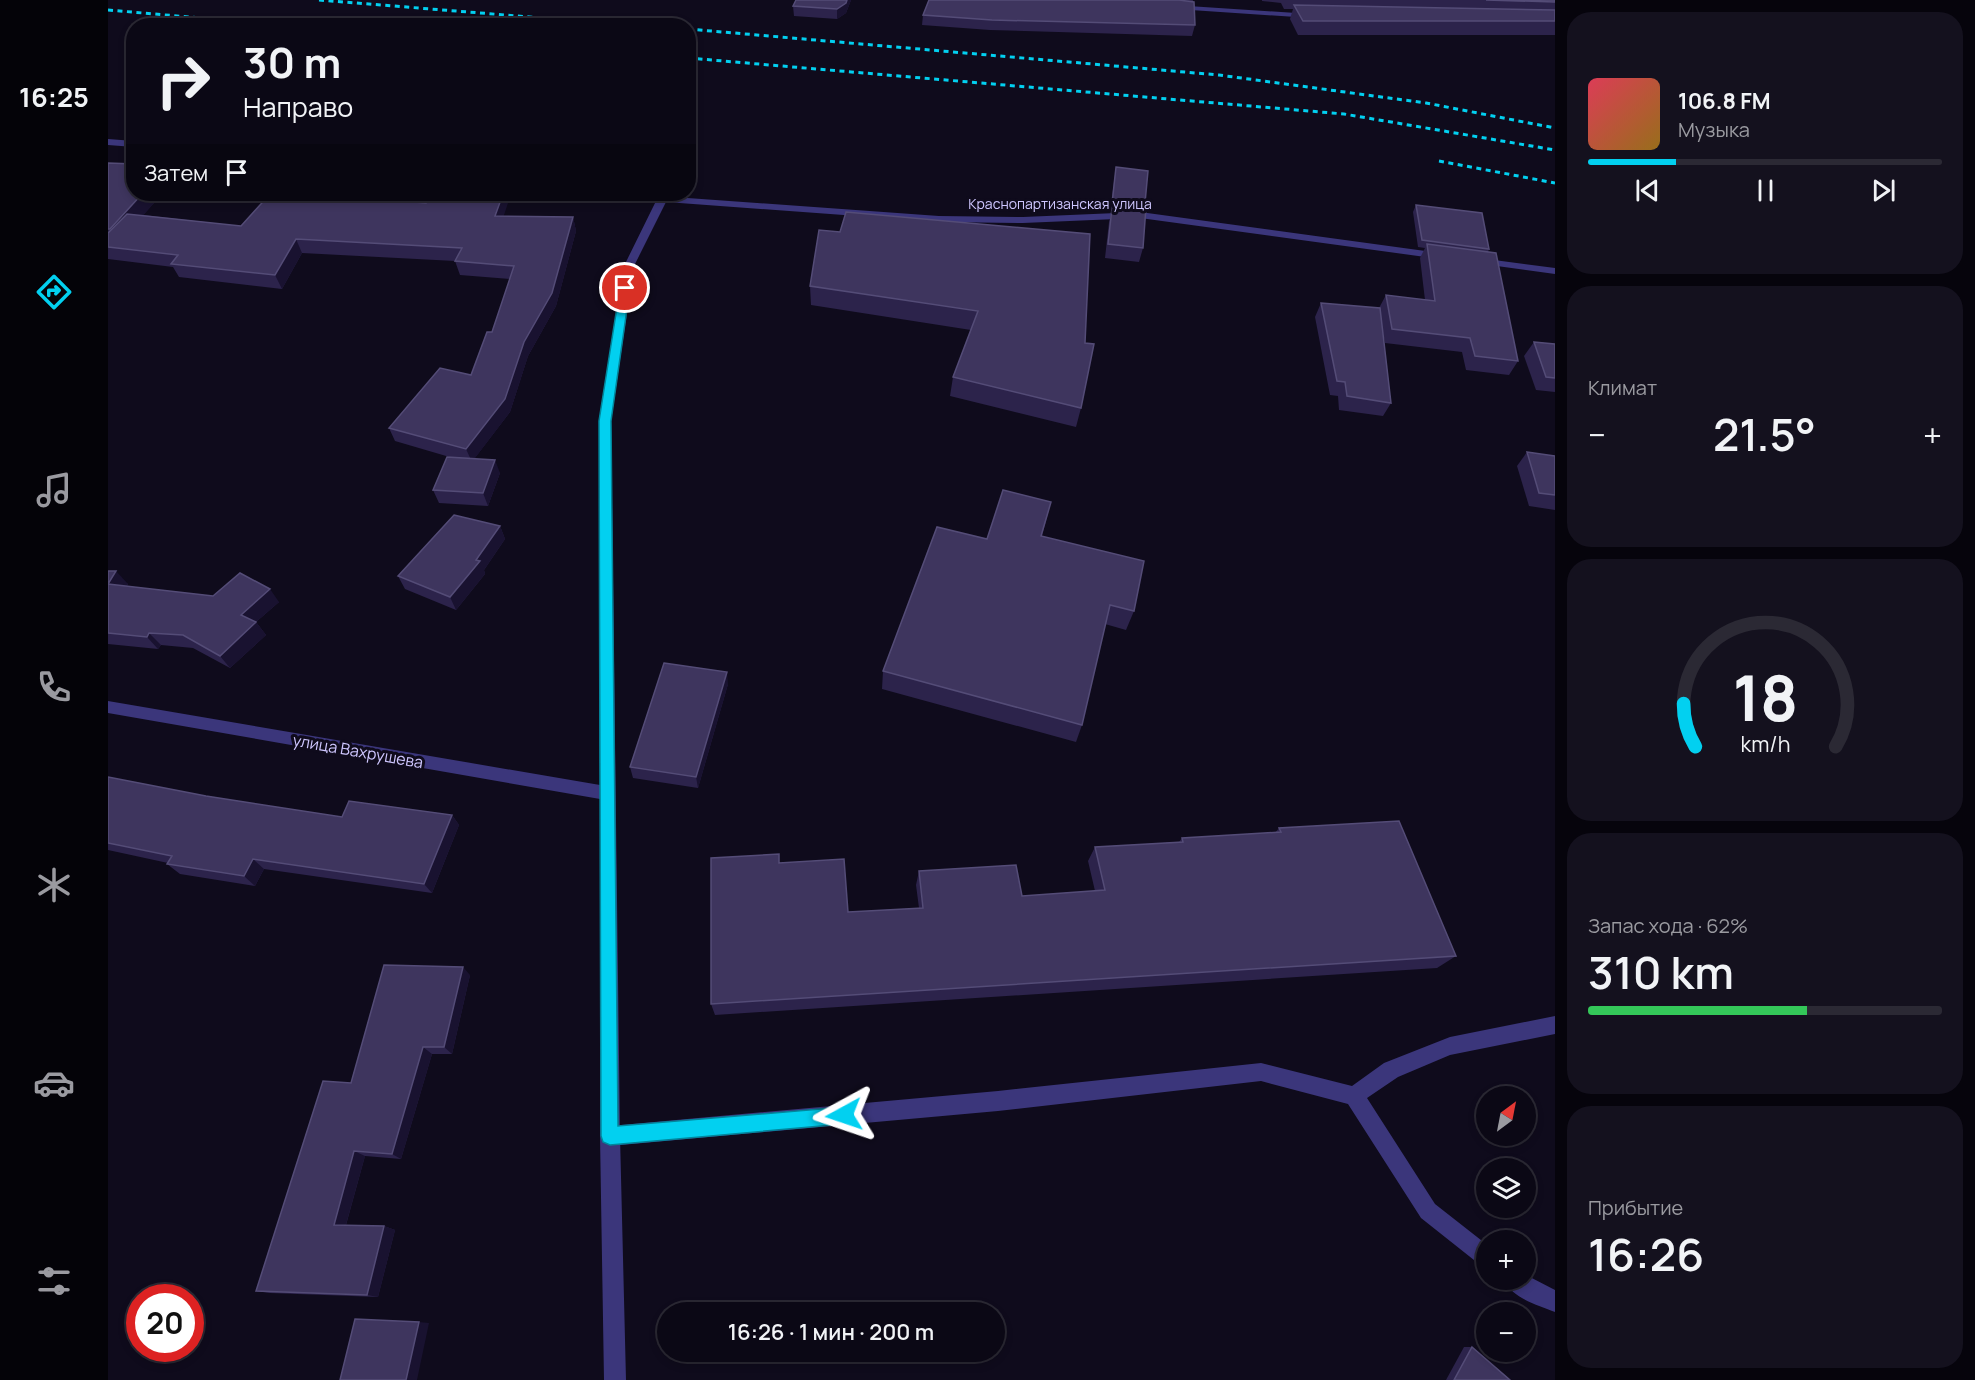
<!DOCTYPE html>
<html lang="ru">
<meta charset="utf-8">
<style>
body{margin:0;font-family:Manrope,sans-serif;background:#14111e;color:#f1f3f6;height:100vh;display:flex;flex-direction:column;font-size:22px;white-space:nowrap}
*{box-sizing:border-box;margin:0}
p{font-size:20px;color:#9a9aa0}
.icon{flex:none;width:33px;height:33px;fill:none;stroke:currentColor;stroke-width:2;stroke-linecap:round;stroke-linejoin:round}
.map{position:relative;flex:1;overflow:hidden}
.details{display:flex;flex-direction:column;gap:12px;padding:12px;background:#06040c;width:420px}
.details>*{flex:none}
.guide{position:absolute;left:18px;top:18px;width:570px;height:183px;border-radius:24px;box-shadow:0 3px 9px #0003,0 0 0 2px #2b2934;background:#0b0815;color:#f1f3f6;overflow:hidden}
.needle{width:39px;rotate:32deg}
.controls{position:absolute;left:1368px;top:1086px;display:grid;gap:12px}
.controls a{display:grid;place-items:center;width:60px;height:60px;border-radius:50%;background:#0b0815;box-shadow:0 3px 9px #0003,0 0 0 2px #2b2934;font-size:30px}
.speed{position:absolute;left:18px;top:1284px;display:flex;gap:12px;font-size:30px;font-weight:700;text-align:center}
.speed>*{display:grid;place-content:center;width:78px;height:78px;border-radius:50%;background:#0b0815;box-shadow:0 3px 9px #0003,0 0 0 2px #2b2934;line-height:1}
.speed .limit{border:9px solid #d22;background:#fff;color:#111}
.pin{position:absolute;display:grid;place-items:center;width:51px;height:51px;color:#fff;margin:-26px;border:3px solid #fff;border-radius:50%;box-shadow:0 2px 6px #0007}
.me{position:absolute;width:66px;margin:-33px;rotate:265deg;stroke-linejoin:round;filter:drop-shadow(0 0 4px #0008)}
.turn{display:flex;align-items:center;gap:21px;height:126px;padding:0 18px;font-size:27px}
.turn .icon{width:78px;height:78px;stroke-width:2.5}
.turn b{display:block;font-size:42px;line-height:51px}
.then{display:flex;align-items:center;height:57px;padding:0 18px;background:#0003;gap:12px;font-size:22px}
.big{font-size:45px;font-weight:600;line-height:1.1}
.details .tile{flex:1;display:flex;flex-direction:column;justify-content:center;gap:9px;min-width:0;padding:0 21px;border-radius:24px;background:#14111e}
.details .dial{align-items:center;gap:0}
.dial svg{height:156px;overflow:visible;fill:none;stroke:#2b2934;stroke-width:7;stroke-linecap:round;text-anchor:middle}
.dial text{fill:#f1f3f6;stroke:none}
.song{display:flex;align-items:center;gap:18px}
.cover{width:72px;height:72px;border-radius:9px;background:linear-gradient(135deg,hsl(350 70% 55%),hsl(40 70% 35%))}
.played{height:6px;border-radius:3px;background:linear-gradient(90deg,#02d0f0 25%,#2b2934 25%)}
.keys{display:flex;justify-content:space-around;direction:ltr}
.heat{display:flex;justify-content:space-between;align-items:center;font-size:33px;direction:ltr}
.charge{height:9px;border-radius:4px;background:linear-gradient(90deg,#34c759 62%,#2b2934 0)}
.trip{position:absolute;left:549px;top:1302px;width:348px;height:60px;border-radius:30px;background:#0b0815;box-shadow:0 3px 9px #0003,0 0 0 2px #2b2934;font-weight:600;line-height:60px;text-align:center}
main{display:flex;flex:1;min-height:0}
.menu{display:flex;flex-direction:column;width:108px;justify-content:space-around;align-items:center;background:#040308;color:#9a9aa0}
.menu .icon{width:42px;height:42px}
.menu .selected{color:#02d0f0}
.menu b{font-size:27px;color:#f1f3f6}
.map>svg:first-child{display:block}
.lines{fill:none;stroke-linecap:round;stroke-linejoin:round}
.service{fill:#3b367b;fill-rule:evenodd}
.minor{fill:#3b367b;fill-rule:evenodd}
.rail{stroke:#02d0f0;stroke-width:3;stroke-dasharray:5 4.5;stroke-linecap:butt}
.wall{fill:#2c234b}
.shaded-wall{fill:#191230}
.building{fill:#3e355e;stroke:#544c77;stroke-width:1.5}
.route{fill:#02d0f0;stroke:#01879c;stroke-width:1.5}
.labels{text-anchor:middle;stroke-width:6;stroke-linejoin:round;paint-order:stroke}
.far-street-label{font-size:14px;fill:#cfc7ff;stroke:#0f0b1c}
.street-label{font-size:16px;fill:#cfc7ff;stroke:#0f0b1c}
</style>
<main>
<nav class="menu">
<b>16:25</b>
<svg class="icon selected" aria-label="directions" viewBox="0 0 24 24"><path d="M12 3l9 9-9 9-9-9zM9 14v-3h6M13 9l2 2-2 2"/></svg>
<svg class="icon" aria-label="music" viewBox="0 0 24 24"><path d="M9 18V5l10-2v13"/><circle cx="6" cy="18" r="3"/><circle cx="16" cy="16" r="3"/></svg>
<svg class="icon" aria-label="phone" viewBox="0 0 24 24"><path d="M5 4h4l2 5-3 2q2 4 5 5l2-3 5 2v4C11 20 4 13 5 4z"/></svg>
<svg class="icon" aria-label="climate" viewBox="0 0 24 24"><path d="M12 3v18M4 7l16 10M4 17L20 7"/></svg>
<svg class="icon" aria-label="car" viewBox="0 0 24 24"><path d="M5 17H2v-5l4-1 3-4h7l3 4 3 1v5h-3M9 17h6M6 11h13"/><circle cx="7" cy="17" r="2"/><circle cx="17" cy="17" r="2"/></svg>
<svg class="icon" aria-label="filters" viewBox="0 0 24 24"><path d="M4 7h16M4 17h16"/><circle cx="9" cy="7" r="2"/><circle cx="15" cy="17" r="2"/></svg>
</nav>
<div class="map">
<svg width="1447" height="1380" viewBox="0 0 1447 1380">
<rect width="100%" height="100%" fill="#0f0b1c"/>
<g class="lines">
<!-- service -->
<g class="service">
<polygon points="1065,5 1203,14 1207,16 1203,18 1068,9 1065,9"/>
<polygon points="1447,1016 1447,1034 1342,1055 1290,1077 1259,1098 1327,1204 1378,1244 1378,1267 1371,1264 1313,1218 1240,1104 1153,1081 890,1111 502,1146 495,1143 492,1136 495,1129 502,1126 890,1091 1153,1063 1244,1086 1276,1063 1342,1037"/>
<path d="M1418,1275L1447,1290V1312C1430,1305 1403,1298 1397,1280H1418Z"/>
</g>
<!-- minor -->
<g class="minor">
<polygon points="0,139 26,141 26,147 0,145"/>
<polygon points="485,194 524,194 831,216 915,217 1032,212 1332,253 1337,256 1332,259 1032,218 915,223 831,222 558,202 526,266 503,421 512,1136 518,1380 496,1380 492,1136 492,799 0,713 0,701 492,785 491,421 516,266 548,201 490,197"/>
<polygon points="1371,258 1447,268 1447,274 1367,263 1367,259"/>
</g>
<!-- rail -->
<g class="rail">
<polyline points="211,0 534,26"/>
<polyline points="0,10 186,26"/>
<polyline points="580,29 1111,75 1318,103 1447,128"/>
<polyline points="580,58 1236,114 1447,150"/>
<polyline points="1331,161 1447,183"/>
</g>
</g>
<!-- wall -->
<g class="wall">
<polygon points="688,0 743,0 738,13 729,19 686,16 685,6"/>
<polygon points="821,0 1085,0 1087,25 1084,36 882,30 814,25 815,15"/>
<polygon points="1154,0 1447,0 1447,35 1190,35 1182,19 1185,9 1176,9 1173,3 1154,1"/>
<polygon points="0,163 26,194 54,194 35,215 133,226 396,216 465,217 468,231 448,306 420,356 402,412 366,459 392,473 380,506 331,503 325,490 345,458 287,441 281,428 363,375 384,332 402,279 352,275 347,261 194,253 174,289 71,277 65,267 0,259"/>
<polygon points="1008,167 1037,203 1036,207 1035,248 1031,262 997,258 1001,222 1004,211 1002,211"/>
<polygon points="1308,205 1381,249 1380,252 1410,361 1401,375 1358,370 1354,352 1277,343 1275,333 1283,403 1275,416 1231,410 1230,396 1222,395 1207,317 1213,303 1271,308 1278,295 1317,300 1312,258 1317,248 1310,247 1305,212"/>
<polygon points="732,232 982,234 973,408 968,427 842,396 845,377 863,330 703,305 702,286"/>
<polygon points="1426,342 1447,344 1447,392 1428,390 1416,356"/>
<polygon points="1419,452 1447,456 1447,510 1421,506 1409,466"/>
<polygon points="943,502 934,536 1026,611 1018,630 997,624 974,725 968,742 774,689 775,671 879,539"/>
<polygon points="392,526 397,539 376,570 377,574 348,610 297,589 290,576"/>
<polygon points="0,571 20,584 19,586 105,596 171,602 148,622 158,635 122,668 85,648 53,645 50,649 0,644"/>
<polygon points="620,684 590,788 525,778 522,767"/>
<polygon points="0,777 98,796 234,817 344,815 351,825 324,893 156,869 147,886 72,874 59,864 60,863 0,850"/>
<polygon points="1171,828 1348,956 1329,968 607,1015 603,1004 672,863 740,912 811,908 808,885 811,871 914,896 987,891 980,861 987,847 1071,842 1074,838 1167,833"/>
<polygon points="362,975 344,1054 324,1054 293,1159 257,1156 238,1225 276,1226 287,1230 270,1297 162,1293 148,1291 243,1083"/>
<polygon points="1356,1347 1364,1347 1402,1380 1338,1380"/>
</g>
<!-- shaded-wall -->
<g class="shaded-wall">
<polygon points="739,0 743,0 738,13 729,19 729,9"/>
<polygon points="34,194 54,194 11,243 2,229"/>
<polygon points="395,194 403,194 391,230 387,216"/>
<polygon points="465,217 468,231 448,306 420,356 402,412 364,462 358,449"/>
<polygon points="188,239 194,253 174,289 167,275"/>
<polygon points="387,460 392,473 380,506 375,493"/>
<polygon points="392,526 397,539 376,570 377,574 348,610 342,597"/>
<polygon points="8,571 20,584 12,597 0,584"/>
<polygon points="162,589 171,602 148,622 158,635 122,668 112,656 133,615"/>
<polygon points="41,633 53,645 50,649 39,637"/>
<polygon points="619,672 620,684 590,788 588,777"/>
<polygon points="344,815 351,825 324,893 316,884"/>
<polygon points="145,859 156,869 147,886 136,876"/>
<polygon points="355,967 362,975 344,1054 336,1047"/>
<polygon points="315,1047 324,1054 293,1159 284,1154"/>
<polygon points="246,1151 257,1156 237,1228 226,1225"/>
<polygon points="276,1226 287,1230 270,1297 259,1295"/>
<polygon points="311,1322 321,1323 309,1380 298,1380"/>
</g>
<!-- building -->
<g class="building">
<polygon points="688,0 739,0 738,3 729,9 685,6"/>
<polygon points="821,0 1071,0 1086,2 1087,25 884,20 815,15"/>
<polygon points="1378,0 1447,0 1447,2"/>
<polygon points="1186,5 1447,10 1447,21 1195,21"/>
<polygon points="0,163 26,164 26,194 34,194 2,229 0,229"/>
<polygon points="1008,167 1040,171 1037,203 1004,204"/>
<polygon points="162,194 203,194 318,203 319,199 348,199 350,194 395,194 387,216 465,217 444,293 416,342 397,399 358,449 281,428 332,368 363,375 379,332 384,332 406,266 347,261 354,248 188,239 167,275 63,264 70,255 0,247 0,233 19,214 133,226"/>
<polygon points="1308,205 1374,213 1381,249 1314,240"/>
<polygon points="1038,207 1035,248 1000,244 1004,208"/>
<polygon points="738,212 982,234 977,343 986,344 973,408 845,377 870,311 702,286 711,230 732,232"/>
<polygon points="1319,244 1388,253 1410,361 1367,356 1362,338 1284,329 1278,295 1327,301"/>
<polygon points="1213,303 1272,308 1283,403 1239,396 1237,382 1229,381"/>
<polygon points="1426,342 1447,344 1447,378 1438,377"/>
<polygon points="1419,452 1447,456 1447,495 1431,493"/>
<polygon points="339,457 387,460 375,493 325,490"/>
<polygon points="895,490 943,502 933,536 1036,561 1026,611 1002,605 974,725 775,671 829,527 879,539"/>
<polygon points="346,515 392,526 368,560 372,561 342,597 290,576"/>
<polygon points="0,571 8,571 0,584 105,596 132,573 162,589 133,615 148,622 112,656 75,635 41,633 39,637 0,633"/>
<polygon points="556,663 619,672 588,777 522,767"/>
<polygon points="0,777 98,796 234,817 241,801 344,815 316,884 145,859 136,876 59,864 64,856 0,843"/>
<polygon points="1291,821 1348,956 603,1004 603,858 671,854 671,863 736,859 740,912 815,908 811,871 908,865 914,896 997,890 987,847 1075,842 1074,838 1173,832 1171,828"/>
<polygon points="276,965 355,967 336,1047 315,1047 284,1154 246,1151 226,1225 276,1226 259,1295 148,1291 215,1081 243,1083"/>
<polygon points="247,1319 311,1322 298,1380 232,1380"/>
<polygon points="1364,1347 1402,1380 1346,1380"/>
</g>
<!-- route -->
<polygon class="route" points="517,285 522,288 503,421 510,1126 736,1107 742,1109 745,1115 742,1122 736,1124 502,1145 495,1142 493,1136 491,421 512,288"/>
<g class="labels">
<!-- far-street labels -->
<g class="far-street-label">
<text x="952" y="209">Краснопартизанская улица</text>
</g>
<!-- street labels -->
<g class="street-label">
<text transform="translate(250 751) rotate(10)" y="6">улица Вахрушева</text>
</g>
</g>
</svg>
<div class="controls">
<a><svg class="needle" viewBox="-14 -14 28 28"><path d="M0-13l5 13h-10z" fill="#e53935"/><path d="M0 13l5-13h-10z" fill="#9a9aa0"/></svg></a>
<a><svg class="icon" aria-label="layers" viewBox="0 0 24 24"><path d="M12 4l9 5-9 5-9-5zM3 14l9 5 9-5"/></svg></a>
<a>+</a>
<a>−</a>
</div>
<div class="speed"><div class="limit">20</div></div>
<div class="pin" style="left:517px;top:288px;background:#d93025"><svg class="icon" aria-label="arrive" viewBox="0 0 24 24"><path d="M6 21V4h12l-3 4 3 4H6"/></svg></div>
<svg class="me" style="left:736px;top:1115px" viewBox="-20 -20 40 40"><path d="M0-17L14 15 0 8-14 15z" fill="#02d0f0" stroke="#fff" stroke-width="4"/></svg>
<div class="trip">16:26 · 1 мин · 200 m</div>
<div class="guide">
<div class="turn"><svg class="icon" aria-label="right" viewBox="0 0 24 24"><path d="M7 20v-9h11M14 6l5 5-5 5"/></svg><div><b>30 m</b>Направо</div></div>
<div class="then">Затем<svg class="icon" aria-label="arrive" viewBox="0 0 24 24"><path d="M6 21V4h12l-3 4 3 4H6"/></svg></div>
</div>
</div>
<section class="details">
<div class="tile">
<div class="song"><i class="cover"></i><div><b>106.8 FM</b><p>Музыка</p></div></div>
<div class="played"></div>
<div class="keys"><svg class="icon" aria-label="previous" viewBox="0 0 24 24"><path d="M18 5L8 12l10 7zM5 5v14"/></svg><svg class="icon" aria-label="pause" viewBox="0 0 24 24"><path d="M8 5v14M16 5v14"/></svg><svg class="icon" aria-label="next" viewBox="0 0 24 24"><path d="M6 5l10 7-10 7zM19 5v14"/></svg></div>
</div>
<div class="tile"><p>Климат</p>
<div class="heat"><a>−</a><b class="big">21.5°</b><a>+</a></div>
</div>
<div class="tile dial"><svg viewBox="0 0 100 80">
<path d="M14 69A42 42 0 1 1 86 69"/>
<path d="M14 69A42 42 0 0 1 8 47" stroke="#02d0f0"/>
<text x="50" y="56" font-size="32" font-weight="700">18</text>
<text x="50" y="72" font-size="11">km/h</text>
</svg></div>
<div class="tile"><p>Запас хода · 62%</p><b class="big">310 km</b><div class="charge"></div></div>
<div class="tile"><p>Прибытие</p><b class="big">16:26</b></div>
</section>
</main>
